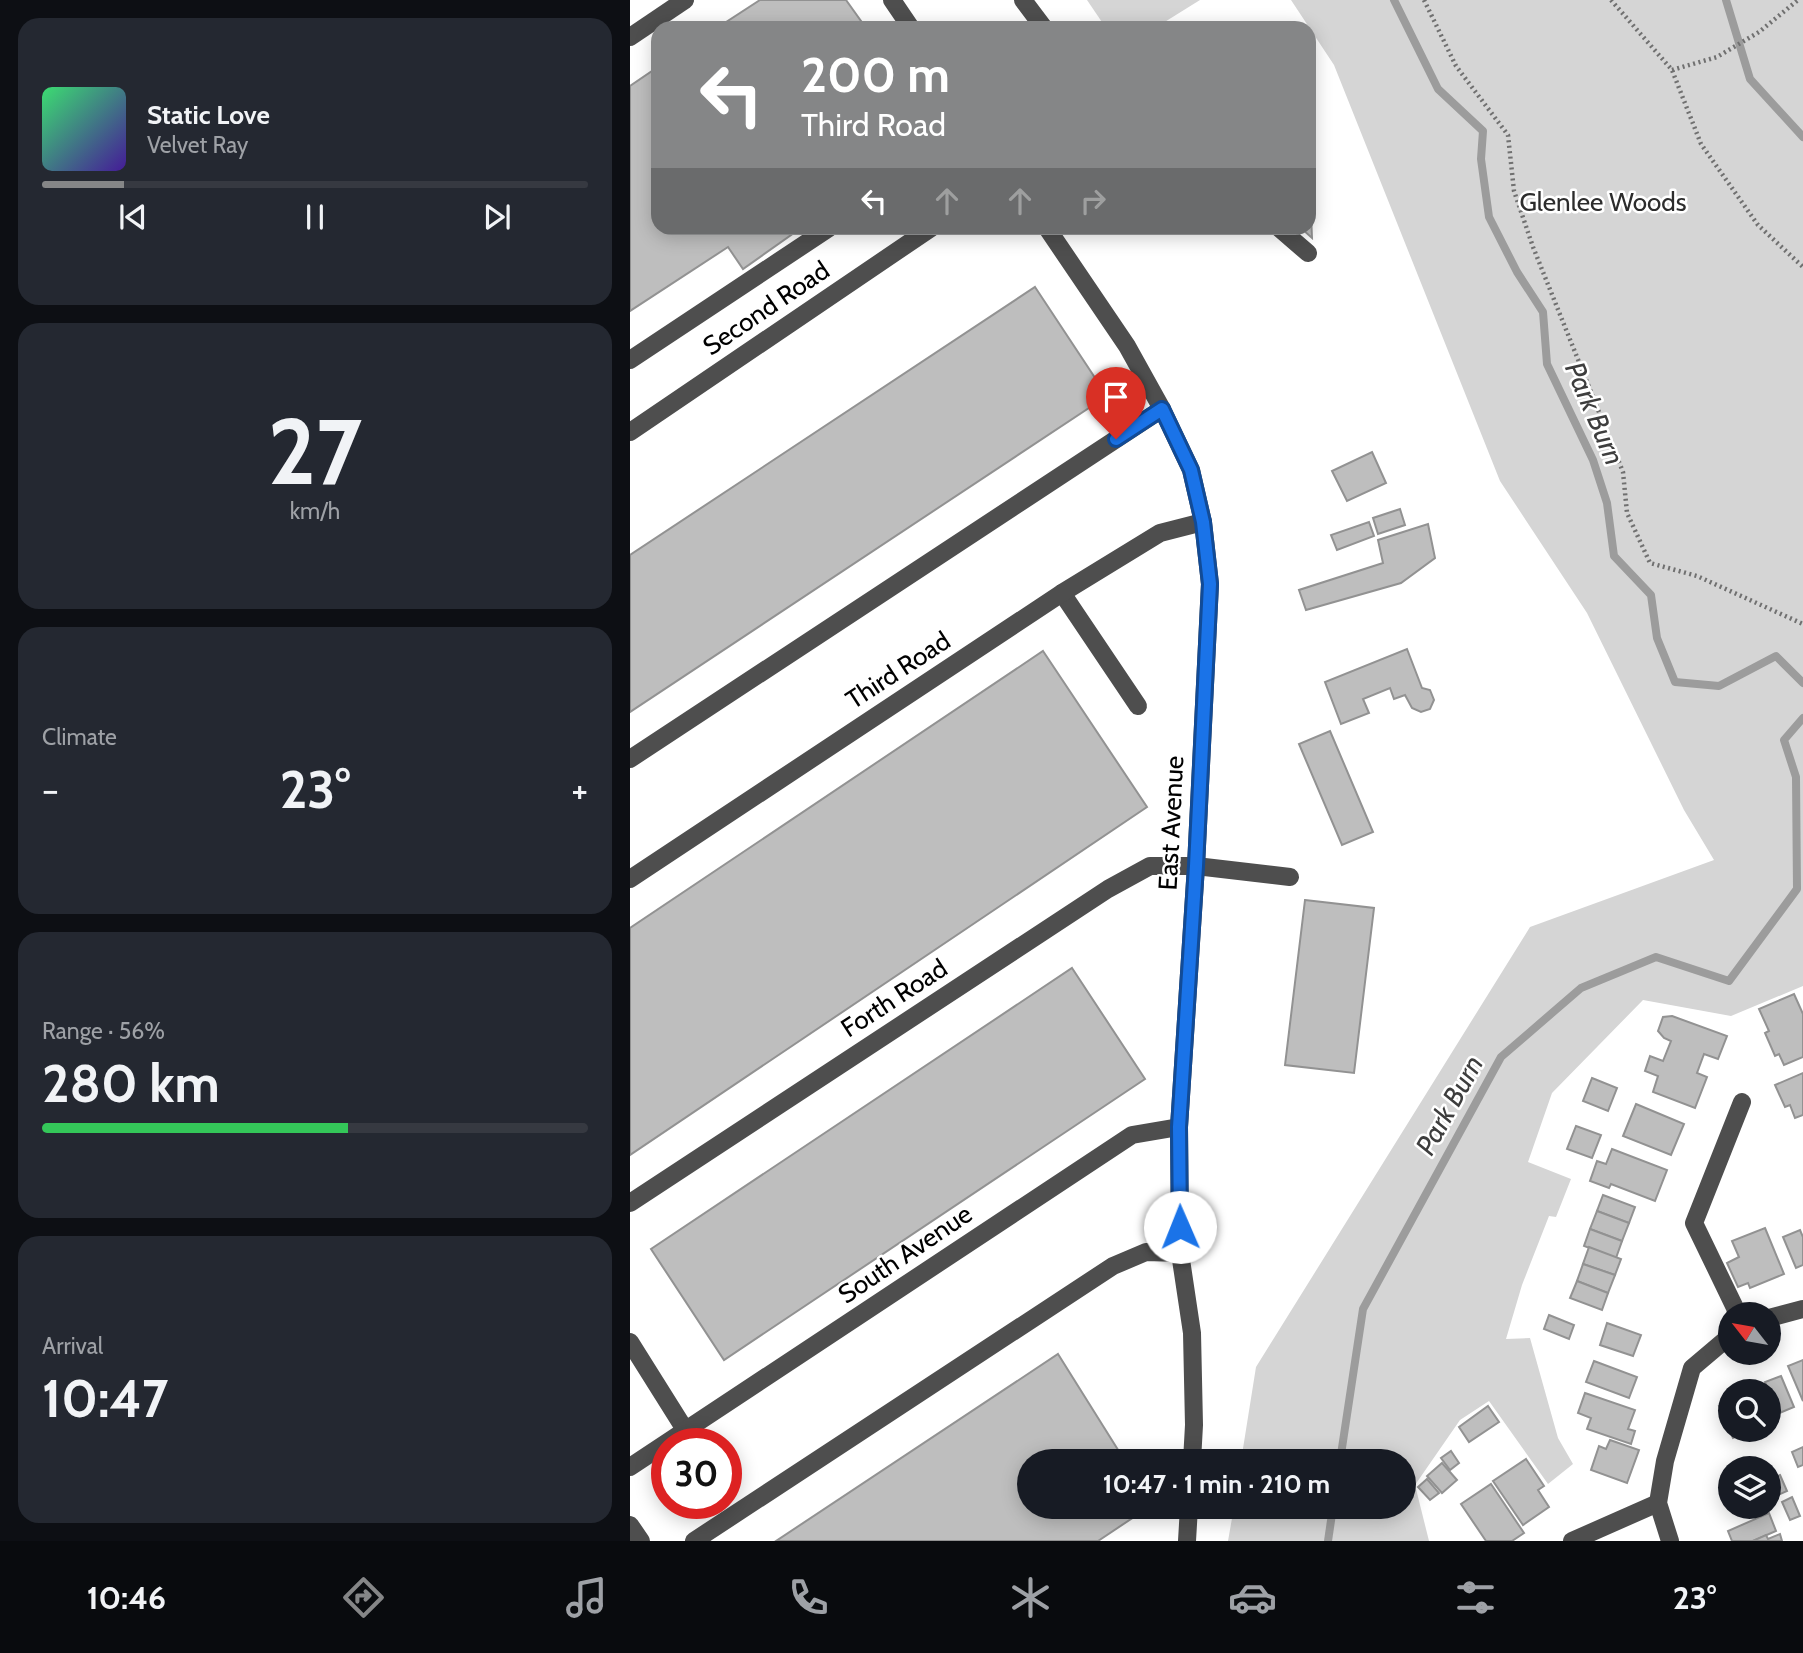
<!DOCTYPE html>
<meta charset="utf-8">
<style>
body{margin:0;font-family:Cabin,sans-serif;background:#242831;color:#f1f3f6;height:100vh;display:flex;flex-direction:column;font-size:26px;white-space:nowrap}
*{box-sizing:border-box;margin:0}
p{font-size:23px;color:#9ea1a6}
.icon{flex:none;width:38px;height:38px;fill:none;stroke:currentColor;stroke-width:2;stroke-linecap:round;stroke-linejoin:round}
.map{position:relative;flex:1;overflow:hidden}
.panel{display:flex;flex-direction:column;gap:18px;padding:18px;background:#0d0f14;width:630px}
.panel>*{flex:none}
.guide{position:absolute;left:21px;top:21px;width:665px;height:214px;border-radius:21px;box-shadow:0 4px 18px #0003;background:#858687;color:#fff;overflow:hidden}
.needle{width:46px;rotate:301deg}
.controls{position:absolute;left:1088px;top:1302px;display:grid;gap:14px}
.controls a{display:grid;place-items:center;width:63px;height:63px;border-radius:50%;background:#171b24;box-shadow:0 4px 18px #0003;font-size:35px}
.speed{position:absolute;left:21px;top:1428px;display:flex;gap:14px;font-size:35px;font-weight:700;text-align:center}
.speed>*{display:grid;place-content:center;width:91px;height:91px;border-radius:50%;background:#171b24;box-shadow:0 4px 18px #0003;line-height:1}
.speed .limit{border:10px solid #d22;background:#fff;color:#111}
.pin{position:absolute;display:grid;place-items:center;width:60px;height:60px;color:#fff;margin:-72px -30px;border-radius:50% 50% 50% 0;rotate:-45deg;box-shadow:0 0 7px #0007}
.pin .icon{rotate:45deg}
.me{position:absolute;width:77px;margin:-38px;rotate:359deg;stroke-linejoin:round;filter:drop-shadow(0 0 5px #0008)}
.turn{display:flex;align-items:center;gap:24px;height:147px;padding:0 35px;font-size:32px}
.turn .icon{width:91px;height:91px;stroke-width:2.5}
.turn b{display:block;font-size:49px;line-height:60px}
.lanes{display:flex;align-items:center;height:66px;padding:0 35px;background:#0003;justify-content:center;gap:35px;direction:ltr}
.lanes .off{opacity:.35}
.big{font-size:52px;font-weight:800;line-height:1.1}
.panel .tile{flex:1;display:flex;flex-direction:column;justify-content:center;gap:10px;min-width:0;padding:0 24px;border-radius:21px;background:#242831}
.panel .dial{align-items:center;gap:0}
.dial b{font-size:91px;line-height:1}
.song{display:flex;align-items:center;gap:21px}
.cover{width:84px;height:84px;border-radius:10px;background:linear-gradient(135deg,hsl(140 70% 55%),hsl(260 70% 35%))}
.played{height:7px;border-radius:4px;background:linear-gradient(90deg,#858687 15%,#363941 15%)}
.keys{display:flex;justify-content:space-around;direction:ltr}
.heat{display:flex;justify-content:space-between;align-items:center;font-size:38px;direction:ltr}
.charge{height:10px;border-radius:5px;background:linear-gradient(90deg,#34c759 56%,#363941 0)}
.trip{position:absolute;left:387px;top:1449px;width:399px;height:70px;border-radius:35px;background:#171b24;box-shadow:0 4px 18px #0003;font-weight:800;line-height:70px;text-align:center}
.tab-bar{display:flex;height:112px;justify-content:space-around;align-items:center;background:#090b0e;color:#9ea1a6}
.tab-bar .icon{width:49px;height:49px}
.tab-bar .selected{color:#858687}
.tab-bar b{font-size:32px;color:#f1f3f6}
main{display:flex;flex:1;min-height:0}
.map>svg:first-child{display:block}
.green{fill:#d5d5d5}
.lines{fill:none;stroke-linecap:round;stroke-linejoin:round}
.stream{stroke:#9c9c9c;stroke-width:8}
.building{fill:#bebebe;stroke:#929292;stroke-width:2}
.path{stroke:#707070;stroke-width:4.5;stroke-dasharray:2 3.5;stroke-linecap:butt}
.minor{stroke:#4e4e4e;stroke-width:18}
.route-casing{stroke:#114b97;stroke-width:18}
.route{stroke:#1a73e8;stroke-width:12}
.labels{text-anchor:middle;stroke-width:5;stroke-linejoin:round;paint-order:stroke}
.park-label{font-size:26px;fill:#2c2c2c;stroke:#fff}
.street-label{font-size:26px;fill:#000;stroke:#fff}
.water-label{font-size:28px;font-style:italic;fill:#3d3d3d;stroke:#fff}
</style>
<main>
<section class="panel">
<div class="tile">
<div class="song"><i class="cover"></i><div><b>Static Love</b><p>Velvet Ray</p></div></div>
<div class="played"></div>
<div class="keys"><svg class="icon" aria-label="previous" viewBox="0 0 24 24"><path d="M18 5L8 12l10 7zM5 5v14"/></svg><svg class="icon" aria-label="pause" viewBox="0 0 24 24"><path d="M8 5v14M16 5v14"/></svg><svg class="icon" aria-label="next" viewBox="0 0 24 24"><path d="M6 5l10 7-10 7zM19 5v14"/></svg></div>
</div>
<div class="tile dial"><b>27</b><p>km/h</p></div>
<div class="tile"><p>Climate</p>
<div class="heat"><a>−</a><b class="big">23°</b><a>+</a></div>
</div>
<div class="tile"><p>Range · 56%</p><b class="big">280 km</b><div class="charge"></div></div>
<div class="tile"><p>Arrival</p><b class="big">10:47</b></div>
</section>
<div class="map">
<svg width="1173" height="1541" viewBox="0 0 1173 1541">
<rect width="100%" height="100%" fill="#fff"/>
<!-- green -->
<g class="green">
<polygon points="457,0 570,0 525,28 476,28"/>
<polygon points="661,0 1173,0 1173,986 1101,1016 1013,1000 922,1093 898,1162 941,1179 926,1217 919,1216 892,1285 876,1339 900,1338 928,1438 943,1464 918,1484 859,1401 830,1420 785,1485 799,1541 598,1541 604,1507 774,1507 774,1461 611,1461 626,1367 900,927 1084,860 1054,810 957,613 870,481 704,65"/>
</g>
<g class="lines">
<!-- stream -->
<g class="stream">
<polyline points="764,0 808,89 853,131 851,159 859,217 887,272 913,312 917,364 963,460 977,503 984,556 1021,595 1027,638 1045,682 1089,686 1146,656 1173,683"/>
<polyline points="1096,0 1120,79 1173,137"/>
<polyline points="710,1461 733,1309 871,1057 951,988 1026,957 1099,981 1167,889 1166,777 1154,740 1173,718"/>
<polyline points="698,1541 703,1507"/>
</g>
</g>
<!-- building -->
<g class="building">
<polygon points="130,0 216,0 236,28 87,28"/>
<polygon points="28,67 28,228 171,228 113,269 98,247 0,311 0,86"/>
<polygon points="679,166 682,238 671,228 679,228"/>
<polygon points="405,287 477,396 0,712 0,555"/>
<polygon points="742,452 756,483 717,501 702,471"/>
<polygon points="770,509 775,525 748,534 743,518"/>
<polygon points="739,522 744,536 707,550 701,535"/>
<polygon points="798,524 805,558 771,583 676,610 669,590 753,563 748,540"/>
<polygon points="777,649 792,688 800,690 804,700 800,709 791,712 782,708 775,695 764,699 760,688 733,699 739,713 711,724 695,682"/>
<polygon points="413,651 517,807 0,1155 0,928"/>
<polygon points="700,731 743,832 712,845 669,744"/>
<polygon points="675,900 744,908 724,1073 655,1065"/>
<polygon points="442,968 515,1079 94,1360 21,1249"/>
<polygon points="1164,994 1173,1014 1173,1057 1154,1065 1149,1054 1145,1056 1135,1033 1139,1031 1129,1009"/>
<polygon points="1042,1016 1097,1036 1088,1059 1074,1054 1067,1073 1077,1077 1065,1108 1023,1092 1028,1076 1015,1071 1020,1056 1033,1061 1041,1041 1034,1038 1028,1031 1033,1017"/>
<polygon points="1173,1073 1173,1115 1165,1118 1160,1105 1155,1107 1145,1085"/>
<polygon points="962,1078 987,1088 978,1111 953,1101"/>
<polygon points="1006,1104 1054,1124 1041,1155 993,1136"/>
<polygon points="946,1126 971,1135 962,1158 937,1149"/>
<polygon points="982,1149 1037,1170 1025,1201 981,1184 979,1188 960,1181 967,1161 976,1164"/>
<polygon points="973,1195 1005,1207 999,1223 967,1211"/>
<polygon points="967,1211 999,1223 992,1241 960,1229"/>
<polygon points="1135,1228 1154,1274 1120,1288 1118,1283 1108,1287 1097,1263 1109,1257 1102,1241"/>
<polygon points="960,1229 992,1241 986,1258 954,1246"/>
<polygon points="1170,1230 1173,1237 1173,1265 1166,1268 1153,1237"/>
<polygon points="959,1247 991,1259 985,1275 953,1264"/>
<polygon points="953,1264 985,1275 978,1293 947,1281"/>
<polygon points="947,1281 978,1293 972,1310 940,1298"/>
<polygon points="919,1315 944,1325 939,1339 914,1329"/>
<polygon points="977,1323 1011,1335 1003,1356 970,1345"/>
<polygon points="428,1354 495,1461 399,1461 399,1507 519,1507 468,1541 146,1541"/>
<polygon points="1173,1360 1173,1401 1158,1366"/>
<polygon points="964,1361 1007,1377 999,1398 956,1382"/>
<polygon points="1151,1376 1164,1407 1147,1414 1135,1382"/>
<polygon points="955,1393 1005,1410 998,1429 1005,1431 1001,1444 957,1429 961,1418 948,1413"/>
<polygon points="1101,1401 1101,1430 1121,1430 1103,1438 1089,1406"/>
<polygon points="858,1406 869,1422 839,1442 829,1427"/>
<polygon points="980,1440 1009,1450 997,1483 961,1470 969,1446 976,1449"/>
<polygon points="1173,1447 1173,1465 1168,1467 1162,1452"/>
<polygon points="821,1451 829,1463 820,1470 811,1458"/>
<polygon points="896,1459 914,1486 908,1490 919,1507 893,1525 863,1481"/>
<polygon points="812,1463 827,1480 812,1493 797,1476"/>
<polygon points="1150,1475 1157,1491 1139,1499 1139,1480"/>
<polygon points="797,1479 809,1493 800,1500 788,1487"/>
<polygon points="861,1484 894,1533 882,1541 856,1541 831,1504"/>
<polygon points="1162,1497 1170,1516 1160,1520 1152,1502"/>
<polygon points="1139,1513 1146,1531 1123,1541 1102,1541 1098,1531"/>
<polygon points="1150,1534 1152,1541 1123,1541 1136,1535 1138,1539"/>
</g>
<g class="lines">
<!-- path -->
<g class="path">
<polyline points="794,0 826,66 878,135 884,191 903,247 993,472 997,513 1020,563 1067,576 1173,624"/>
<polyline points="981,0 1042,70 1071,144 1128,225 1173,267"/>
<polyline points="1042,70 1087,57 1129,32 1168,0"/>
</g>
<!-- minor -->
<g class="minor">
<polyline points="262,0 281,28"/>
<polyline points="393,0 414,28"/>
<polyline points="0,37 55,0"/>
<polyline points="417,228 497,346 532,409 561,470 573,522 580,584 566,866 549,1127 550,1253 562,1333 564,1425 562,1461"/>
<polyline points="649,228 678,253"/>
<polyline points="0,360 199,228"/>
<polyline points="0,432 301,228"/>
<polyline points="432,593 508,706"/>
<polyline points="0,759 532,409"/>
<polyline points="0,879 432,593 530,533 573,522"/>
<polyline points="0,1203 478,889 520,866 566,866 660,877"/>
<polyline points="1108,1314 1064,1223 1112,1102"/>
<polyline points="1139,1318 1173,1309"/>
<polyline points="0,1342 64,1444"/>
<polyline points="0,1467 502,1135 549,1127"/>
<polyline points="0,1525 11,1541"/>
<polyline points="64,1541 483,1266 516,1252 550,1253"/>
<polyline points="557,1541 559,1507"/>
<polyline points="942,1541 1028,1503"/>
<polyline points="1040,1541 1028,1503 1035,1461 1062,1368 1101,1335"/>
</g>
</g>
<g class="lines">
<defs>
<polyline id="route" points="486,439 532,409 561,470 573,522 580,584 566,866 549,1127 550,1227"/>
</defs>
<!-- route casing -->
<use href="#route" class="route-casing"/>
<!-- route -->
<use href="#route" class="route"/>
</g>
<g class="labels">
<!-- park labels -->
<g class="park-label">
<text x="973" y="211">Glenlee Woods</text>
</g>
<!-- street labels -->
<g class="street-label">
<text transform="translate(136 308) rotate(-34)" y="9">Second Road</text>
<text transform="translate(268 670) rotate(-33)" y="9">Third Road</text>
<text transform="translate(541 823) rotate(-87)" y="9">East Avenue</text>
<text transform="translate(264 998) rotate(-33)" y="9">Forth Road</text>
<text transform="translate(275 1254) rotate(-34)" y="9">South Avenue</text>
</g>
<!-- water labels -->
<g class="water-label">
<text transform="translate(965 413) rotate(67)" y="10">Park Burn</text>
<text transform="translate(819 1105) rotate(-61)" y="10">Park Burn</text>
</g>
</g>
</svg>
<div class="controls">
<a><svg class="needle" viewBox="-14 -14 28 28"><path d="M0-13l5 13h-10z" fill="#e53935"/><path d="M0 13l5-13h-10z" fill="#9ea1a6"/></svg></a>
<a><svg class="icon" aria-label="search" viewBox="0 0 24 24"><circle cx="10" cy="10" r="6"/><path d="M15 15l6 6"/></svg></a>
<a><svg class="icon" aria-label="layers" viewBox="0 0 24 24"><path d="M12 4l9 5-9 5-9-5zM3 14l9 5 9-5"/></svg></a>
</div>
<div class="speed"><div class="limit">30</div></div>
<div class="pin" style="left:486px;top:439px;background:#d93025"><svg class="icon" aria-label="arrive" viewBox="0 0 24 24"><path d="M6 21V4h12l-3 4 3 4H6"/></svg></div>
<svg class="me" style="left:550px;top:1227px" viewBox="-20 -20 40 40"><circle r="19" fill="#fff"/><path d="M0-13L10 11 0 6-10 11z" fill="#1a73e8"/></svg>
<div class="trip">10:47 · 1 min · 210 m</div>
<div class="guide">
<div class="turn"><svg class="icon" aria-label="left" viewBox="0 0 24 24"><path d="M17 20v-9H6M10 6l-5 5 5 5"/></svg><div><b>200 m</b>Third Road</div></div>
<div class="lanes"><svg class="icon" aria-label="left" viewBox="0 0 24 24"><path d="M17 20v-9H6M10 6l-5 5 5 5"/></svg><svg class="icon off" aria-label="ahead" viewBox="0 0 24 24"><path d="M12 20V5M6 11l6-6 6 6"/></svg><svg class="icon off" aria-label="ahead" viewBox="0 0 24 24"><path d="M12 20V5M6 11l6-6 6 6"/></svg><svg class="icon off" aria-label="right" viewBox="0 0 24 24"><path d="M7 20v-9h11M14 6l5 5-5 5"/></svg></div>
</div>
</div>
</main>
<nav class="tab-bar">
<b>10:46</b>
<svg class="icon selected" aria-label="directions" viewBox="0 0 24 24"><path d="M12 3l9 9-9 9-9-9zM9 14v-3h6M13 9l2 2-2 2"/></svg>
<svg class="icon" aria-label="music" viewBox="0 0 24 24"><path d="M9 18V5l10-2v13"/><circle cx="6" cy="18" r="3"/><circle cx="16" cy="16" r="3"/></svg>
<svg class="icon" aria-label="phone" viewBox="0 0 24 24"><path d="M5 4h4l2 5-3 2q2 4 5 5l2-3 5 2v4C11 20 4 13 5 4z"/></svg>
<svg class="icon" aria-label="climate" viewBox="0 0 24 24"><path d="M12 3v18M4 7l16 10M4 17L20 7"/></svg>
<svg class="icon" aria-label="car" viewBox="0 0 24 24"><path d="M5 17H2v-5l4-1 3-4h7l3 4 3 1v5h-3M9 17h6M6 11h13"/><circle cx="7" cy="17" r="2"/><circle cx="17" cy="17" r="2"/></svg>
<svg class="icon" aria-label="filters" viewBox="0 0 24 24"><path d="M4 7h16M4 17h16"/><circle cx="9" cy="7" r="2"/><circle cx="15" cy="17" r="2"/></svg>
<b>23°</b>
</nav>
